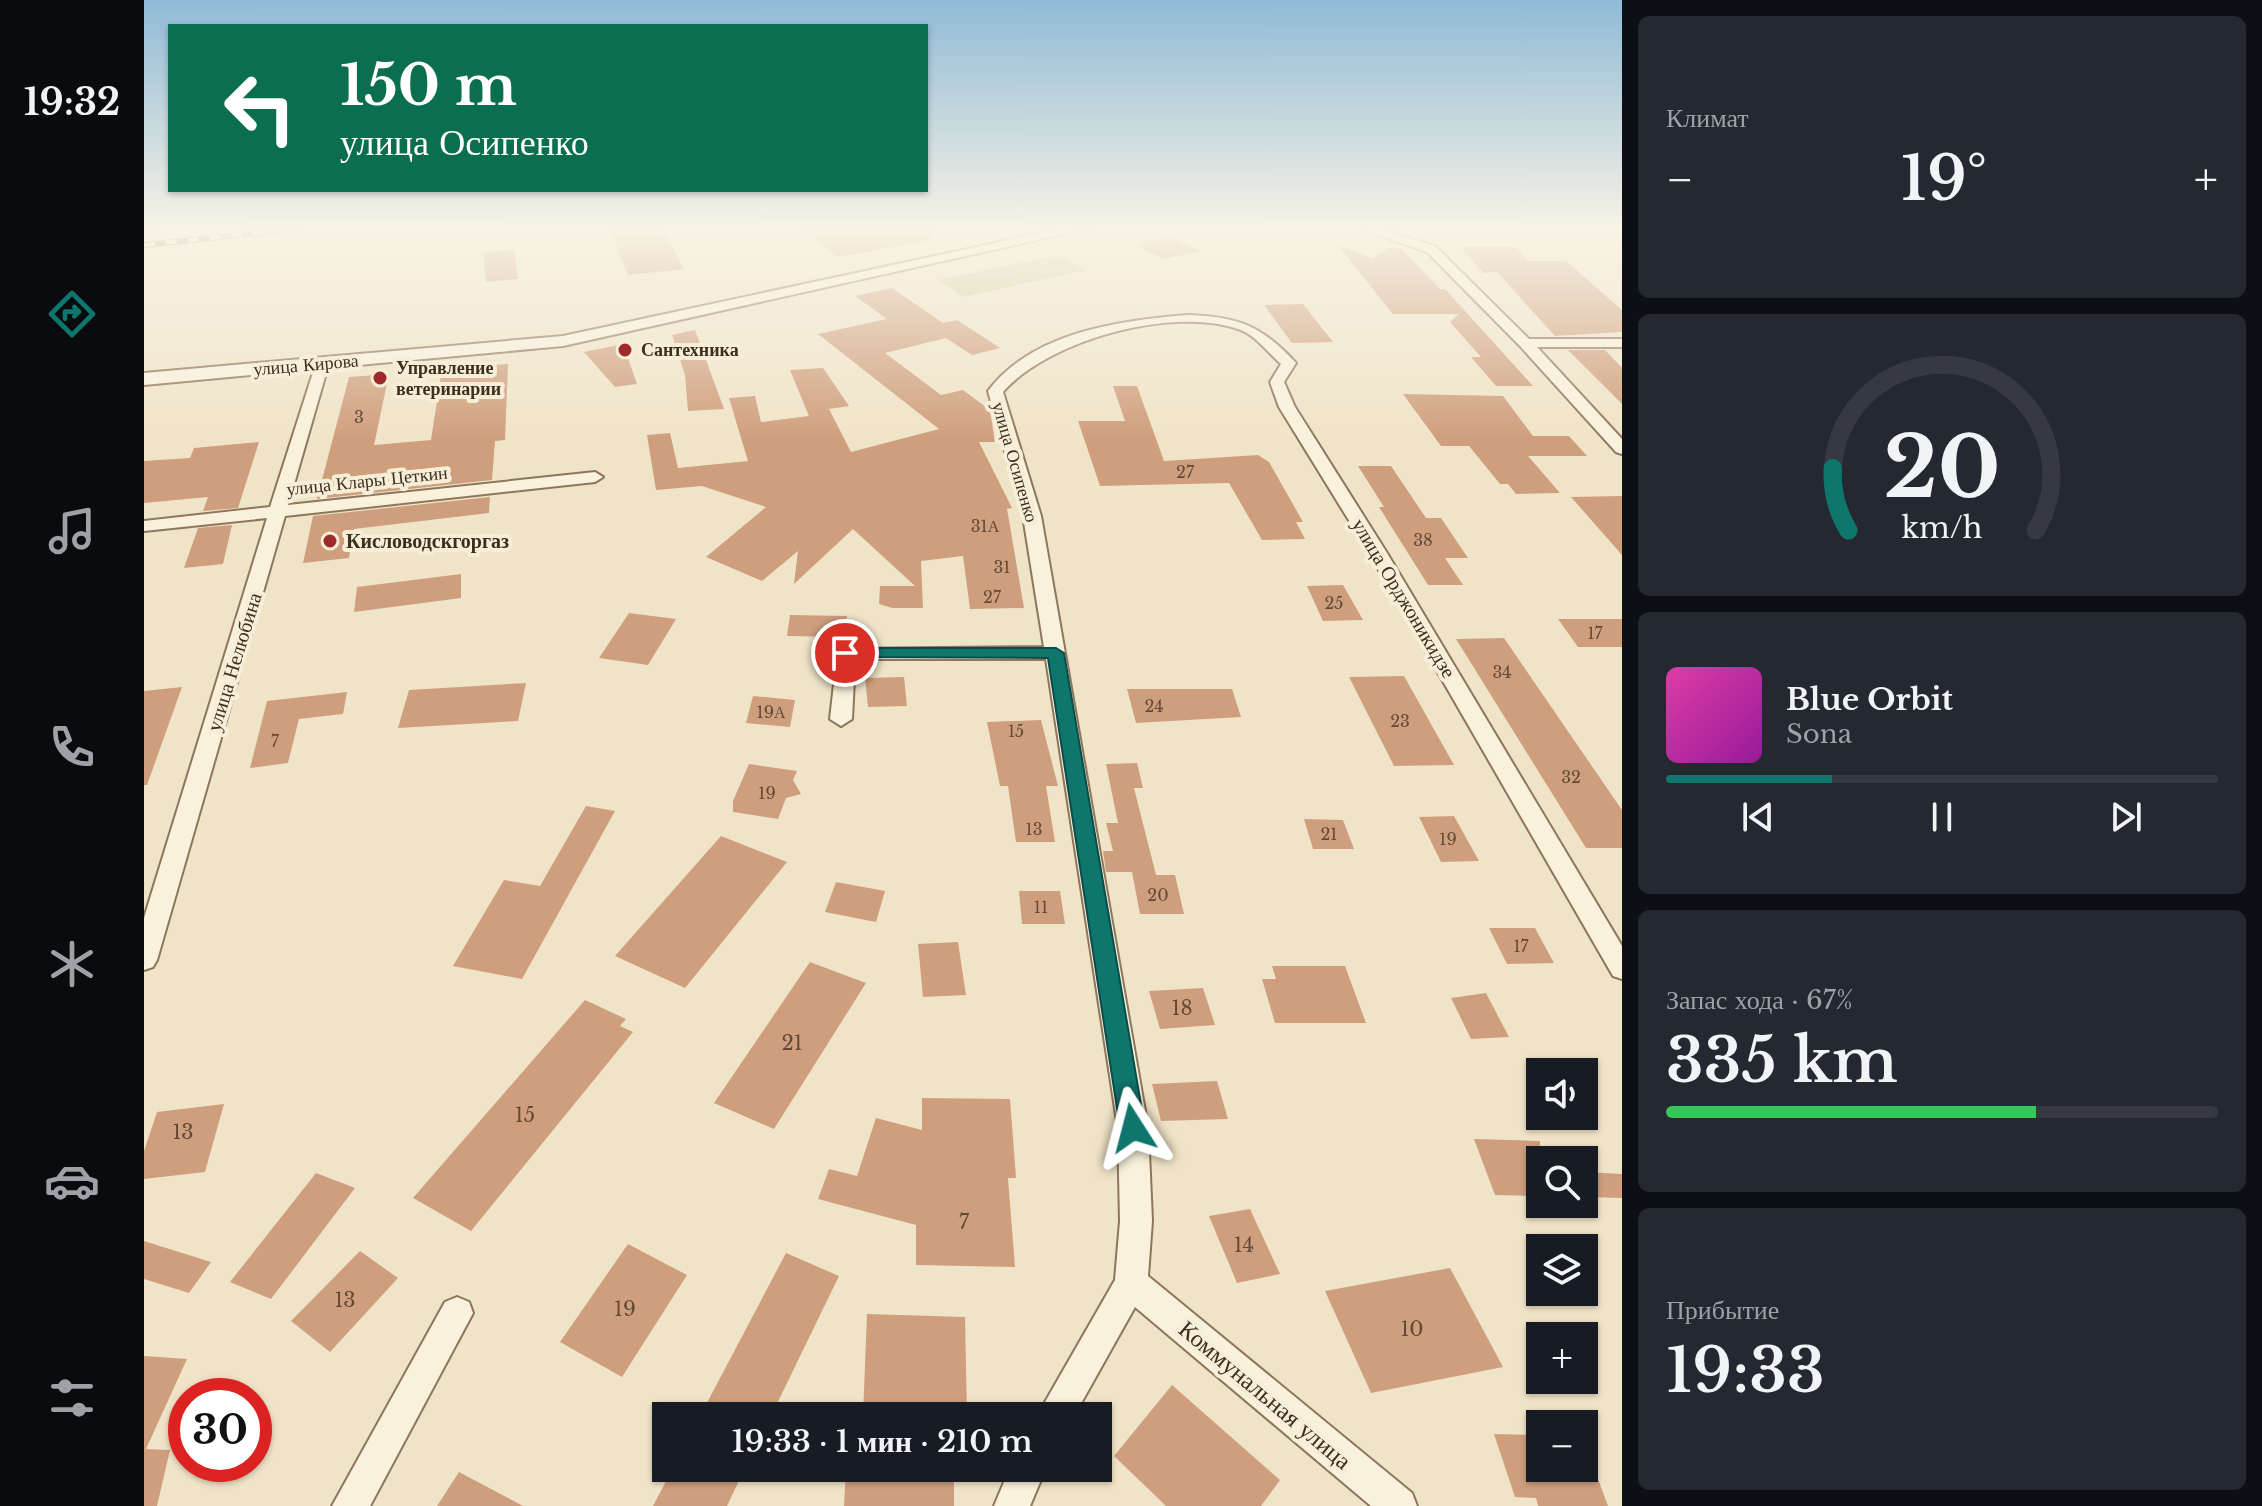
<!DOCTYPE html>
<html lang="ru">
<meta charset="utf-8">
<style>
body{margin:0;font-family:"Libre Baskerville",serif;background:#242831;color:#f1f3f6;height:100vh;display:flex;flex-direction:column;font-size:30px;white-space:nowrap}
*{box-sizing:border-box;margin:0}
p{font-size:26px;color:#9ea1a6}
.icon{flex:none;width:44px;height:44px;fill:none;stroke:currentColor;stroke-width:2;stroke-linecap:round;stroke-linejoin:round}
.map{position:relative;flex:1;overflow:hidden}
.sheet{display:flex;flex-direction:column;gap:16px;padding:16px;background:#0d0f14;width:640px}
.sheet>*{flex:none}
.top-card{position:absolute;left:24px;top:24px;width:760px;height:168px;border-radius:0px;box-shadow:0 2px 6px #0004;background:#0b6e4f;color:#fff;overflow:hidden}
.tools{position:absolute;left:1382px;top:1058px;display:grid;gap:16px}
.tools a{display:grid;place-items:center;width:72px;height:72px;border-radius:0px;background:#171b24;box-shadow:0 2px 6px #0004;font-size:40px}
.speed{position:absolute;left:24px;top:1378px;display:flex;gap:16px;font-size:40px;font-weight:700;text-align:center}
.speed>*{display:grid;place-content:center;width:104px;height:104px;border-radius:50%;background:#171b24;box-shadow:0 2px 6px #0004;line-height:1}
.speed .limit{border:12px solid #d22;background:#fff;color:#111}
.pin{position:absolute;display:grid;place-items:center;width:68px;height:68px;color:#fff;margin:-34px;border:4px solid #fff;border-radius:50%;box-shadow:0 2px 8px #0007}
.me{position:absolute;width:88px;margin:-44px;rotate:351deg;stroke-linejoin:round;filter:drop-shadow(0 0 6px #0008)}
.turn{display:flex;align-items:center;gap:28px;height:168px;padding:0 40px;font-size:36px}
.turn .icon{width:104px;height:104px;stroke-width:2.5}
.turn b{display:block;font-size:56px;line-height:68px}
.big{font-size:60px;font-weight:600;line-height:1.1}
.sheet .tile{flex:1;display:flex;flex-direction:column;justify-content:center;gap:12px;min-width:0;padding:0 28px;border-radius:12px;background:#242831}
.sheet .dial{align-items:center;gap:0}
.dial svg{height:208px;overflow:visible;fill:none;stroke:#363941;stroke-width:7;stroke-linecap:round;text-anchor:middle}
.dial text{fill:#f1f3f6;stroke:none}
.song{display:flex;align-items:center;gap:24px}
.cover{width:96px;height:96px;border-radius:12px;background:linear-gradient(135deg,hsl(320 70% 55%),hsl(300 70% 35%))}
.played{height:8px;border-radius:4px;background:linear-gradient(90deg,#0f766e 30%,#363941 30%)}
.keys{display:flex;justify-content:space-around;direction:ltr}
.heat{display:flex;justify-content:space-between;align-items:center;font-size:44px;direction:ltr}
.charge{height:12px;border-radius:6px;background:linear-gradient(90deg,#34c759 67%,#363941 0)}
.trip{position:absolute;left:508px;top:1402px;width:460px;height:80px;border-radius:0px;background:#171b24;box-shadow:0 2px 6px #0004;font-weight:600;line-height:80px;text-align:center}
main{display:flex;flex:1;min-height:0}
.dock{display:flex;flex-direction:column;width:144px;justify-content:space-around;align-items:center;background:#090b0e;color:#9ea1a6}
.dock .icon{width:56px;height:56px}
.dock .selected{color:#0f766e}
.dock b{font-size:36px;color:#f1f3f6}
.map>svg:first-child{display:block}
.green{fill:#c9cf9b}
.building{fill:#cf9f7d}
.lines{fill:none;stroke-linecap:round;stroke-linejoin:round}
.minor-casing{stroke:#8d765c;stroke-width:4}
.tertiary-casing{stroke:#8d765c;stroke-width:4}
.minor{fill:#faf1dc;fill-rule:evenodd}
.tertiary{fill:#faf1dc;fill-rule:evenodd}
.rail-casing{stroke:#3d2e20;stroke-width:6}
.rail{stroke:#f7eed8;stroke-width:4;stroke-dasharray:11;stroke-linecap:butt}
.route{fill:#0f766e;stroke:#0a4d48;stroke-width:2}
.poi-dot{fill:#9e2a2b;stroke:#f7eed8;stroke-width:3}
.labels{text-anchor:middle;stroke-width:8;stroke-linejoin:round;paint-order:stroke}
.number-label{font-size:16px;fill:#624a37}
.far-poi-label{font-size:18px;font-weight:bold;fill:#3d2e20;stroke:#f7eed8;text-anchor:start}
.far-street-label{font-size:18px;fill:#3d2e20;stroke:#f7eed8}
.poi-label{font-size:20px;font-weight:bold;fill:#3d2e20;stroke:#f7eed8;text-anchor:start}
.street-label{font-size:20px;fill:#3d2e20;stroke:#f7eed8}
.near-number-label{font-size:20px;fill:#624a37}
.near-street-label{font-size:24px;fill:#3d2e20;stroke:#f7eed8}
</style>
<main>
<nav class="dock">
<b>19:32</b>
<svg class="icon selected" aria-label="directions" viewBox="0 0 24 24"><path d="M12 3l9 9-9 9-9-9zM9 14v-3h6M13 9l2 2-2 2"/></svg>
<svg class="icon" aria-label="music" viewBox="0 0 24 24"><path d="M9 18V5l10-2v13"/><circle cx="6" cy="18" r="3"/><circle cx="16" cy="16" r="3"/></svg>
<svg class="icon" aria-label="phone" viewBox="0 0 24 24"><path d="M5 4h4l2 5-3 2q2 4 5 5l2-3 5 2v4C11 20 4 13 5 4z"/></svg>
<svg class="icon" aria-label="climate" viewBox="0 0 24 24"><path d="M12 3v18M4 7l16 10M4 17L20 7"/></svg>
<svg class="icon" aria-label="car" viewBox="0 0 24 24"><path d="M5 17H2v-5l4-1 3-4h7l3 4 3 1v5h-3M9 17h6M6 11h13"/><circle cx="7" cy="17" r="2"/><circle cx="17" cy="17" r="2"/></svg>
<svg class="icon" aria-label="filters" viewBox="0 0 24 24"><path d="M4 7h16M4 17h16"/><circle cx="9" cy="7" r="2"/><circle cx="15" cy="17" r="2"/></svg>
</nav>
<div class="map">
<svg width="1478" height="1506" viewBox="0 0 1478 1506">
<rect width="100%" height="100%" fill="#f0e4c8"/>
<!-- green -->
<polygon class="green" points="915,255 942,270 819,297 794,280"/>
<!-- building -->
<g class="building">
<polygon points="466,229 519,229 540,269 484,275"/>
<polygon points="656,229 787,229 788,240 693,257"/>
<polygon points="1027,237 1057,251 1021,259 990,245"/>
<polygon points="1193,244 1229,258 1245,248 1257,248 1296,289 1301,289 1389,386 1352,386 1327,357 1337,357 1306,322 1315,314 1249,314"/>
<polygon points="1316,247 1371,247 1385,261 1422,261 1478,310 1478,332 1411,336 1353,272 1340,273"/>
<polygon points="370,250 374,279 342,282 339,252"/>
<polygon points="748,288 799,323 813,320 856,348 828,355 802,338 741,353 797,395 819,390 846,410 851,442 835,442 868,508 863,509 880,608 826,609 819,556 777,561 779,608 748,608 735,604 736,586 771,586 709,529 650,584 654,551 618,581 562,557 622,507 558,486 512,490 503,435 526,433 534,468 604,461 585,398 611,396 617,422 665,416 646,370 679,368 705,406 685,409 707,452 795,429 674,334 743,319 711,296"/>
<polygon points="1159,304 1189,342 1148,343 1120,305"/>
<polygon points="551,330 580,409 544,411 541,375 528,335"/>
<polygon points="479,344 493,384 471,387 440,352"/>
<polygon points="1424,350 1461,350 1478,368 1478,404"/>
<polygon points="364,364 361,440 351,441 348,480 173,499 205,377 245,374 230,445 287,440 298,369"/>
<polygon points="969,386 993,386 1020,461 1114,455 1125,462 1159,522 1152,522 1161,539 1118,540 1085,483 956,486 934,421 981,421"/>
<polygon points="1259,394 1359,396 1389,436 1425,436 1443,456 1384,456 1416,493 1372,494 1364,484 1356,484 1325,446 1297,446"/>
<polygon points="115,442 94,508 59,511 64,497 0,503 0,461 46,458 50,448"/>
<polygon points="1214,466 1247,466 1282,518 1297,518 1324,558 1301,558 1319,585 1284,585 1235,507 1240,507"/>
<polygon points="1478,496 1478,555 1427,497"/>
<polygon points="346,497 345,513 210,529 205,558 159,563 169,516"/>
<polygon points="88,525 79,564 40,568 54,528"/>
<polygon points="317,574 317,598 210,612 213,587"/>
<polygon points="1199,585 1219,620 1179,621 1163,586"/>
<polygon points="485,613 532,619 504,665 455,658"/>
<polygon points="646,615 703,616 701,637 643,636"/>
<polygon points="1414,619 1478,619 1478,647 1434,647"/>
<polygon points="1360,638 1478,810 1478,848 1442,848 1312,639"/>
<polygon points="1260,676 1310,765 1250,766 1205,677"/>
<polygon points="760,677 763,706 724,707 721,678"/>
<polygon points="382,683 374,721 254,728 265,690"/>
<polygon points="38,687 3,785 0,785 0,691"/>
<polygon points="983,689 1088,689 1097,717 992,723"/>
<polygon points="203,692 199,714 155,719 144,763 106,768 123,701"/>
<polygon points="609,696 651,700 646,727 602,723"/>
<polygon points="897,720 914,786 902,786 911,842 872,842 864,786 856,786 843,722"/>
<polygon points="993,763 999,788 990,788 1012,875 1031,875 1040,914 996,914 988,872 962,872 959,851 969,851 962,823 974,823 962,764"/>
<polygon points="605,764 653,771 649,780 657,794 642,798 634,819 589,812 589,801"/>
<polygon points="442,806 471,811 378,979 309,966 360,880 396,886"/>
<polygon points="1310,816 1335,861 1297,862 1275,817"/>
<polygon points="1160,819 1199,820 1210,849 1169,849"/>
<polygon points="577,836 643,862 541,988 471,956"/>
<polygon points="692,882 741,891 732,922 681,912"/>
<polygon points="875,891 916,891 921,924 878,924"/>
<polygon points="1345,928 1391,928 1410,963 1363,964"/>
<polygon points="814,942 822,995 779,997 774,944"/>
<polygon points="666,962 722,983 630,1129 570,1103"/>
<polygon points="1128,966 1201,966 1222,1023 1131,1023 1118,979 1132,979"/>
<polygon points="1059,988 1071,1025 1016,1029 1005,991"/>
<polygon points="1342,993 1365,1037 1327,1039 1307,998"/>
<polygon points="441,1000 482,1019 476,1026 489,1032 327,1231 269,1198"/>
<polygon points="1073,1081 1084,1119 1017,1121 1008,1084"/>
<polygon points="778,1098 866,1099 872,1178 864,1178 871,1267 772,1265 772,1225 674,1199 685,1169 713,1176 732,1118 778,1130"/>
<polygon points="80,1104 61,1172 0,1179 0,1151 13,1112"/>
<polygon points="1330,1139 1396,1141 1396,1196 1351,1195"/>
<polygon points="1440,1172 1478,1174 1478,1198 1440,1197"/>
<polygon points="172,1173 211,1188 127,1299 86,1282"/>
<polygon points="1106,1209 1136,1274 1093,1283 1065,1216"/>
<polygon points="0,1241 67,1262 45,1293 0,1279"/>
<polygon points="484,1244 543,1275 478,1377 416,1342"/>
<polygon points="216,1251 254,1278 186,1352 147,1321"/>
<polygon points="642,1253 695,1276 627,1416 556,1416"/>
<polygon points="1306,1268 1359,1367 1227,1393 1181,1291"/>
<polygon points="723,1314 821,1317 823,1416 719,1416"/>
<polygon points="0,1356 43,1359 2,1449 26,1450 13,1506 0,1506"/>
<polygon points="1028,1385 1136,1480 1117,1506 1022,1506 970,1456"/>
<polygon points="1350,1434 1396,1435 1396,1468 1450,1468 1464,1506 1394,1506 1392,1498 1371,1497"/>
<polygon points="529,1468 601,1468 583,1506 509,1506"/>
<polygon points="702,1468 810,1468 810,1506 700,1506"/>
<polygon points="315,1472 379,1506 293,1506"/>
</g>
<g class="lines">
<defs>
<g id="minor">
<polygon points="0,229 7,229 0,233"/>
<polygon points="1217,229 1235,229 1291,246 1385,339 1478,339 1478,347 1393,347 1478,439 1478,454 1472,452 1376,346 1283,252"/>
<path d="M1045,315C1095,317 1118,326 1152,363L1140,382L1151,407L1243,553L1478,946V979L1469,976L1225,553L1135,407L1126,382L1137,364C1124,353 1111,334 1094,329C1028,306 904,340 859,392L897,516L1004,1128L1008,1221L1004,1276L1268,1493L1273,1506H1227L991,1307L930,1416H893L971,1280L976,1221L974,1128L902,659H711L708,719L697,726L686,719L694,649L900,647L879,516L844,391C888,332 977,320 1045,315Z"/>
<polygon points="173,360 185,363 144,505 451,472 459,477 451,482 141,516 13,960 9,967 0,970 0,918 123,518 0,531 0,521 126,507"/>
<polygon points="313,1297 325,1302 329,1313 226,1506 188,1506 301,1302"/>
<polygon points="866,1468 902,1468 886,1506 850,1506"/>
</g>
<polygon id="tertiary" points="916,229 943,229 419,346 0,385 0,373 419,336"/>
</defs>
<!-- minor casing -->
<use href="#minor" class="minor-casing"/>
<!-- tertiary casing -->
<use href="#tertiary" class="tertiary-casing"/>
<!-- minor -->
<use href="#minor" class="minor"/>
<!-- tertiary -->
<use href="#tertiary" class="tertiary"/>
<defs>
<polyline id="rail" points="0,245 152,229"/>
</defs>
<!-- rail casing -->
<use href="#rail" class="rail-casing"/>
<!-- rail -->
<use href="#rail" class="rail"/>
</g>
<!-- sky -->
<linearGradient id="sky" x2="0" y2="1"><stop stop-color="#8fbad6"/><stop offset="0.52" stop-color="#f8f3e6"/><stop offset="1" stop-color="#f8f3e6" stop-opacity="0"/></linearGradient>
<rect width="1478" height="440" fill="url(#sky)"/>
<!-- route -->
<polygon class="route" points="701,648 912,648 920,653 1001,1128 997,1136 989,1139 980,1136 976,1128 904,658 695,657 695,650"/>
<!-- markers -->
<g class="poi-dot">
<circle cx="481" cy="350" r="8"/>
<circle cx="236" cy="378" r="8"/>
<circle cx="186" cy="541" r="8"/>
</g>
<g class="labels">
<!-- number labels -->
<g class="number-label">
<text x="215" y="423">3</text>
<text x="1041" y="478">27</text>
<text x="841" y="532">31А</text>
<text x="1279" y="546">38</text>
<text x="858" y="573">31</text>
<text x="848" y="603">27</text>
<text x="1190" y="609">25</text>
<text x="1451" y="639">17</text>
<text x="1358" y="678">34</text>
<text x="1010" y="712">24</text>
<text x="627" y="718">19А</text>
<text x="1256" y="727">23</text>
<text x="872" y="737">15</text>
<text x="131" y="747">7</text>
<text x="1427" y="783">32</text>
<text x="623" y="799">19</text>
<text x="890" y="835">13</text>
<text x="1185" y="840">21</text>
<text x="1304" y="845">19</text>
<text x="1014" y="901">20</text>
<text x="897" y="913">11</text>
<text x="1377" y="952">17</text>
</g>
<!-- far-poi labels -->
<g class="far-poi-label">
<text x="497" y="356">Сантехника</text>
<text x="252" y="374">Управление<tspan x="252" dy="21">ветеринарии</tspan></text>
</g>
<!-- far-street labels -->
<g class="far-street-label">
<text transform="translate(162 365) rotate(-5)" y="6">улица Кирова</text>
<text transform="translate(871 462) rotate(74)" y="6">улица Осипенко</text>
<text transform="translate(223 481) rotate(-6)" y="6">улица Клары Цеткин</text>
</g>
<!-- poi labels -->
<g class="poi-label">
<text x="202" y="548">Кисловодскгоргаз</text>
</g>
<!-- street labels -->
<g class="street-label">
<text transform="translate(1260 598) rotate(59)" y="7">улица Орджоникидзе</text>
<text transform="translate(90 662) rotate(-73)" y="7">улица Нелюбина</text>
</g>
<!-- near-number labels -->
<g class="near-number-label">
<text x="1038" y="1015">18</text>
<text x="648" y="1050">21</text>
<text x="381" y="1122">15</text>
<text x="39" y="1139">13</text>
<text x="820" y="1229">7</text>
<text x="1100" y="1252">14</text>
<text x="201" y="1307">13</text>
<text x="481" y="1316">19</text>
<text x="1268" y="1336">10</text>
</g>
<!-- near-street labels -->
<g class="near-street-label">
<text transform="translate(1121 1395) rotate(40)" y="8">Коммунальная улица</text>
</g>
</g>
</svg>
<div class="tools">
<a><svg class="icon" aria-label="sound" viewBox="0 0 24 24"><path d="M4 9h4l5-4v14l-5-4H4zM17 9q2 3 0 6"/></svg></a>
<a><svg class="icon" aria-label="search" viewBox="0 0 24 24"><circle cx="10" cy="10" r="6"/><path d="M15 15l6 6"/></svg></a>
<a><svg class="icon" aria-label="layers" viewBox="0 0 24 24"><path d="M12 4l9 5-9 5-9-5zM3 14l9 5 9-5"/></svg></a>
<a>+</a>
<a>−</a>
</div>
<div class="speed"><div class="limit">30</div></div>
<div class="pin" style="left:701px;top:653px;background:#d93025"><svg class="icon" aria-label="arrive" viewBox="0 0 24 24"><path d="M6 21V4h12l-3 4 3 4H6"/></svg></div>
<svg class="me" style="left:989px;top:1128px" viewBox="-20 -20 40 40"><path d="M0-17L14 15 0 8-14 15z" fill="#0f766e" stroke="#fff" stroke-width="4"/></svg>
<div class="trip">19:33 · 1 мин · 210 m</div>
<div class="top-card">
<div class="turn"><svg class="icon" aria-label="left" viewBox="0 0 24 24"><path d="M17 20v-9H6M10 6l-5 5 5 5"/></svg><div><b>150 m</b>улица Осипенко</div></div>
</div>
</div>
<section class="sheet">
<div class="tile"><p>Климат</p>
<div class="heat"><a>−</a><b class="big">19°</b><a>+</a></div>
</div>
<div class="tile dial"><svg viewBox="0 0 100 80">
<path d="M14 69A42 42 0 1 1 86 69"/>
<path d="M14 69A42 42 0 0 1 8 45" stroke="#0f766e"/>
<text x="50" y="56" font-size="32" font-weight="700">20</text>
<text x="50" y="72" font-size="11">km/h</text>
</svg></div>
<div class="tile">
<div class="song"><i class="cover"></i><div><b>Blue Orbit</b><p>Sona</p></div></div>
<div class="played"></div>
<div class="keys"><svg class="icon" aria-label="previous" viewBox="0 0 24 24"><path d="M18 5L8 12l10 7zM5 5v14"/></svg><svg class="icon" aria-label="pause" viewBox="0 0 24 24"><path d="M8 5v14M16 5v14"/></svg><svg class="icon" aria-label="next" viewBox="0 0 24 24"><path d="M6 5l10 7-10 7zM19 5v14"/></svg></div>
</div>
<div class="tile"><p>Запас хода · 67%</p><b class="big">335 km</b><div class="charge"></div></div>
<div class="tile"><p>Прибытие</p><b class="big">19:33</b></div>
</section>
</main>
